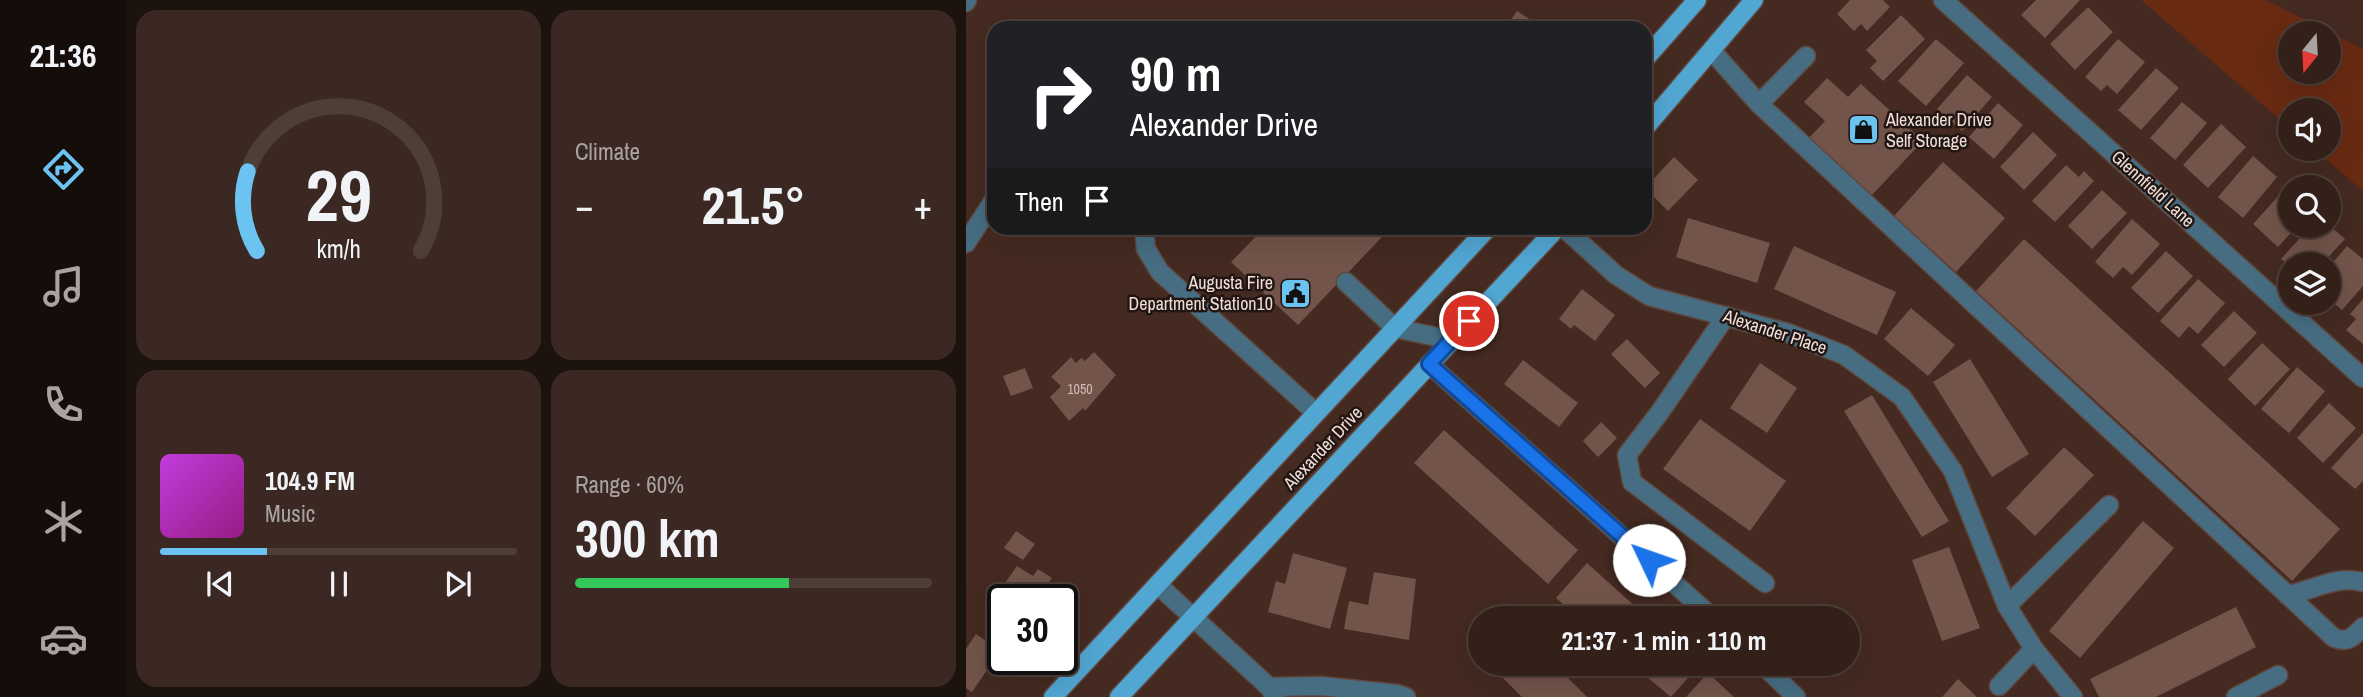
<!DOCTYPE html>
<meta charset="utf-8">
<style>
body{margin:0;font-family:"Archivo Narrow",sans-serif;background:#3b2822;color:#f1f3f6;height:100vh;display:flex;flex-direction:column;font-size:26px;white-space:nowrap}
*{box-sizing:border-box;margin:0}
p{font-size:23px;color:#a9a3a2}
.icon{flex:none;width:38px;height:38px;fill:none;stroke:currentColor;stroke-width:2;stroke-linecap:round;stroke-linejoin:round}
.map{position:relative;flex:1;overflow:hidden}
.details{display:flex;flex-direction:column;gap:10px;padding:10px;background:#1c120e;width:840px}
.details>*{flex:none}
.hud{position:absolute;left:21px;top:21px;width:665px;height:214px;border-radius:21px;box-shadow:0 7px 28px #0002,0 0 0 2px #4e3e38;background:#202124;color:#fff;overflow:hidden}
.needle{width:46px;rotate:198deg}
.fabs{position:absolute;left:1312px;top:21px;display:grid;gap:14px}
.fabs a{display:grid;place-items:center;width:63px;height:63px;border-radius:50%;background:#332019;box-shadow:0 7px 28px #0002,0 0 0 2px #4e3e38;font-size:35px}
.speed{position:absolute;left:21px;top:584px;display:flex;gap:14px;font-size:35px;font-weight:700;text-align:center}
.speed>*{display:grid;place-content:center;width:91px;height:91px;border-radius:50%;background:#332019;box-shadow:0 7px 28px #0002,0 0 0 2px #4e3e38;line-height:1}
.speed .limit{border:4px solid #111;border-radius:10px;background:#fff;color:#111}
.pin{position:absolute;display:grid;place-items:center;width:60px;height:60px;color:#fff;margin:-30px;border:4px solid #fff;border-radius:50%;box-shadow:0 2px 7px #0007}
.me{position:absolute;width:77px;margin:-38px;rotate:312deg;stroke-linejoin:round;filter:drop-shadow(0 0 5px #0008)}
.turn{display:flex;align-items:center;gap:24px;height:147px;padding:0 28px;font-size:32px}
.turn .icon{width:91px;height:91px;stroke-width:2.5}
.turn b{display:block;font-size:49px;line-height:60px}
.then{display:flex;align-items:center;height:66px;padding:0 28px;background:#0003;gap:14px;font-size:26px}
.big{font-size:52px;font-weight:800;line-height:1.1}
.details .card{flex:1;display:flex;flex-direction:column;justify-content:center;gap:10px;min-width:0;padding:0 24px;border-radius:21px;background:#3b2822}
.details .dial{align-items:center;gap:0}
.dial svg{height:182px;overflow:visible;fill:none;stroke:#4e3e38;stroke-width:7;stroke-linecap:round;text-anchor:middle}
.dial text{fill:#f1f3f6;stroke:none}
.song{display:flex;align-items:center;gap:21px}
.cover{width:84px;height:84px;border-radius:10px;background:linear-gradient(135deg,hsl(290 70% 55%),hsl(310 70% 35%))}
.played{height:7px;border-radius:4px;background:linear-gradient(90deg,#6bc3f2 30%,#4e3e38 30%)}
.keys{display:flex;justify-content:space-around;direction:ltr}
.heat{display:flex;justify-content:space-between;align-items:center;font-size:38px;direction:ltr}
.charge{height:10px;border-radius:5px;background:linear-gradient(90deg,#34c759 60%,#4e3e38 0)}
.details .tiles{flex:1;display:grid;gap:10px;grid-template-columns:repeat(2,1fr)}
.trip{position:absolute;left:502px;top:606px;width:392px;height:70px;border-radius:35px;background:#332019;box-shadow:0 7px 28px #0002,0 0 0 2px #4e3e38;font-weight:800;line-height:70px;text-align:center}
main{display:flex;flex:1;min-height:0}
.dock{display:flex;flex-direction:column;width:126px;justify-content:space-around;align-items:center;background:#140d0a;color:#a9a3a2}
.dock .icon{width:49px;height:49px}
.dock .selected{color:#6bc3f2}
.dock b{font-size:32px;color:#f1f3f6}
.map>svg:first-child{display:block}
.green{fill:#692a12;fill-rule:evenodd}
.building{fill:#72544a}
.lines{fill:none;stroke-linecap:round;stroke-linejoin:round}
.minor-casing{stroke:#60473e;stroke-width:21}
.major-casing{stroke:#60473e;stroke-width:21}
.minor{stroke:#466d82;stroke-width:18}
.major{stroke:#51a6d2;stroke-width:18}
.route-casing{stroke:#114b97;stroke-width:18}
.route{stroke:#1a73e8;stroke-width:12}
.labels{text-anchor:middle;stroke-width:5;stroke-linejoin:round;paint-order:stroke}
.number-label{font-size:14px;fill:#d0bcb4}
.poi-label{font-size:18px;fill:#f0ded8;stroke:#221612;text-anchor:start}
.street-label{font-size:18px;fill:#f0ded8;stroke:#221612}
</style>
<main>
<nav class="dock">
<b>21:36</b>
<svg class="icon selected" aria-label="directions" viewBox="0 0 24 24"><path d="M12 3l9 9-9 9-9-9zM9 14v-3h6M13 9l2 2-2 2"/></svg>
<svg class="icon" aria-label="music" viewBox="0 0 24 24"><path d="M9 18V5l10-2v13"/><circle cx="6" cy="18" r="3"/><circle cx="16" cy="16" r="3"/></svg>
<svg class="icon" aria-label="phone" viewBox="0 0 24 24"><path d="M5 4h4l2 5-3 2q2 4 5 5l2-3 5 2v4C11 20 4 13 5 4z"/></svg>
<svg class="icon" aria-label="climate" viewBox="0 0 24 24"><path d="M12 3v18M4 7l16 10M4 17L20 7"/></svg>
<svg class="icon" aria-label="car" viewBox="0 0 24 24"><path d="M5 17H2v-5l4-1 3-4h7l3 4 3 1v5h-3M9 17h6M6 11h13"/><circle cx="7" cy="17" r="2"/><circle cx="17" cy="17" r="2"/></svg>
</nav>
<section class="details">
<div class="tiles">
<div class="card dial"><svg viewBox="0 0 100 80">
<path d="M14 69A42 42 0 1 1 86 69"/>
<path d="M14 69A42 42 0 0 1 10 34" stroke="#6bc3f2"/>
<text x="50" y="56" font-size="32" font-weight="700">29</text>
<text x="50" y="72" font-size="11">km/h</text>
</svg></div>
<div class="card"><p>Climate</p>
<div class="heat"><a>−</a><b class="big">21.5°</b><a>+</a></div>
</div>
<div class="card">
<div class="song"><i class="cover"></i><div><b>104.9 FM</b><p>Music</p></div></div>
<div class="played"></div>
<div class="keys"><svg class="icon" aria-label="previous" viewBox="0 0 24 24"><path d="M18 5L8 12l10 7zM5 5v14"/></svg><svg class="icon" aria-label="pause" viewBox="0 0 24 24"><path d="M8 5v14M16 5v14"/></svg><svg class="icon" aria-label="next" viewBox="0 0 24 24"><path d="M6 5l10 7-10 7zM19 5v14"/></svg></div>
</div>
<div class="card"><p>Range · 60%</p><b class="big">300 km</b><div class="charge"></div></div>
</div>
</section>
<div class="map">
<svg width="1397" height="697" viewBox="0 0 1397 697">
<rect width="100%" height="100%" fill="#442a21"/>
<!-- green -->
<path class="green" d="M1175,0H1300L1397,49V191L1348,149H1363V110H1325V129ZM1325,33H1363V72H1325Z"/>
<!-- building -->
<g class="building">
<polygon points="884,0 917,0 924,7 901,31 895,24 888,31 871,14"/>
<polygon points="1070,0 1114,0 1079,38 1055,15"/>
<polygon points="1122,7 1147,32 1109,70 1084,44"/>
<polygon points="551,11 578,28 539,28"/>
<polygon points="935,15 959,39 917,81 904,68 911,61 900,50"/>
<polygon points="970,39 998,63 960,106 932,81"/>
<polygon points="1152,39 1179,62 1151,94 1141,85 1135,91 1119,77"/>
<polygon points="1190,68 1213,88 1175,130 1152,110"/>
<polygon points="1001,75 1026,97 996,131 971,109"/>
<polygon points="861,78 882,97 895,84 957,141 905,196 843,138 859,121 838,102"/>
<polygon points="1216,102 1241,123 1209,160 1184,138"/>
<polygon points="1032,103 1057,125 1028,159 1003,137"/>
<polygon points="1255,124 1280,147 1242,188 1217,165"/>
<polygon points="1067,132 1091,155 1058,190 1034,167"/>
<polygon points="1287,156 1311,177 1277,218 1252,197"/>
<polygon points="708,157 732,180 702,211 679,188"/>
<polygon points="977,162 1039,218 990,272 928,216"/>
<polygon points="1100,165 1113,177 1118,171 1128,181 1089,222 1066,201"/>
<polygon points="1136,190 1161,213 1126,249 1102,226"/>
<polygon points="1316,192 1325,200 1325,226 1331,226 1312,247 1287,224"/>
<polygon points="722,218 804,243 791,283 710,257"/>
<polygon points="1166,219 1194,244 1166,275 1157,267 1147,278 1129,262"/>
<polygon points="1345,226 1364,226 1379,239 1356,264 1325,264 1325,267 1315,259"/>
<polygon points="298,228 406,228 416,237 332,325 265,262"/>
<polygon points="1058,239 1374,529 1326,581 1010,291"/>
<polygon points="828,246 930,292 911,335 808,289"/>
<polygon points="1381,246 1397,259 1397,286 1376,310 1363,299 1363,267"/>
<polygon points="1200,251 1227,276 1192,313 1165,288"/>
<polygon points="1232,279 1259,303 1232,334 1223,326 1213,338 1194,321"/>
<polygon points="616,289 649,315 629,341 608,325 605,329 593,319"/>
<polygon points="1397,299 1397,344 1380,330 1390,319 1384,314"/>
<polygon points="945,308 989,345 962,376 918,339"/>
<polygon points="1268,311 1291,333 1258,367 1235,345"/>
<polygon points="661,339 694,373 679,388 645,354"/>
<polygon points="1296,343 1324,369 1289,406 1262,379"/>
<polygon points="128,352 150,375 119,411 117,408 103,421 84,397 95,386 85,377 105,357 110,363 115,358 119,361"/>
<polygon points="1004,359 1063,454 1026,477 967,382"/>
<polygon points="557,360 612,403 593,427 538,384"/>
<polygon points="794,363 831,388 801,433 764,408"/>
<polygon points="1331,367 1359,391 1323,433 1295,409"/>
<polygon points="59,368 67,388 45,396 37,376"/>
<polygon points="906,395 983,521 956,537 878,411"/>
<polygon points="1363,403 1390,428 1357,463 1331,438"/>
<polygon points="734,419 820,481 784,531 697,469"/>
<polygon points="635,422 651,438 632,457 617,441"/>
<polygon points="478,430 612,550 582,584 448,463"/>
<polygon points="1397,433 1397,481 1389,489 1365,468"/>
<polygon points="1098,447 1128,475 1069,536 1040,508"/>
<polygon points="1177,521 1208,548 1114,658 1083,631"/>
<polygon points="50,531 69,544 57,560 38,548"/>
<polygon points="983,547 1014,628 976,641 946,560"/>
<polygon points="327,553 381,568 364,629 302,612 310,581 319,584"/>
<polygon points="621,563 682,618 613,618 590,598"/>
<polygon points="51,566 67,576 72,569 86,578 73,596 77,598 75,600 43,600 32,593"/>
<polygon points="408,572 450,579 443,640 378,629 383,601 402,605"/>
<polygon points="1270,607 1290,647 1190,697 1133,697 1124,679"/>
<polygon points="10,634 34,651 6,692 0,688 0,649"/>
<polygon points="522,663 587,663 621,697 556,697"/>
<polygon points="664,663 735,663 705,697"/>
<polygon points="742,673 768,697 720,697"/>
<polygon points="992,679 1011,697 976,697"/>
</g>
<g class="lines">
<defs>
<g id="minor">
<polyline points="977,0 1397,378"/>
<polyline points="0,2 1,0"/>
<polyline points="746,51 793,104 840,56"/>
<path d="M793,104L1367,637C1381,644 1387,637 1397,627"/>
<polyline points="178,228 180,249 194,272 350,413"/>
<polyline points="598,228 650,275 683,296 822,333 878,355 936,397 987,471 1041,606 1068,649 1107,697"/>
<polyline points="0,243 28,200"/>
<polyline points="380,282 429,328 485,340"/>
<polyline points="760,316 694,412 661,455 666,482 799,583"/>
<polyline points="463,364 747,618"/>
<polyline points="192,585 303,687 309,697"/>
<path d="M1322,595C1348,590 1371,575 1397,582"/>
<polyline points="1041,606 1143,505"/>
<polyline points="795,663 830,697"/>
<polyline points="1033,686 1068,649"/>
<polyline points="303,687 354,686 431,694 440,697"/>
<polyline points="1270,697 1312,675"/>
</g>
<g id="major">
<polyline points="679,59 731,0"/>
<polyline points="679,128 788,0"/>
<polyline points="87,697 522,228"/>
<polyline points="153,697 591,228"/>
</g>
</defs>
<!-- minor casing -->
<use href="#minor" class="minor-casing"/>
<!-- major casing -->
<use href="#major" class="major-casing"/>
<!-- minor -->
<use href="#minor" class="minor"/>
<!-- major -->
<use href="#major" class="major"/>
</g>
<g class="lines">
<defs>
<polyline id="route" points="503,321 463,364 683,560"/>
</defs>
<!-- route casing -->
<use href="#route" class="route-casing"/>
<!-- route -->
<use href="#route" class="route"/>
</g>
<!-- icons -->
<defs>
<symbol id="shop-square" viewBox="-11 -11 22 22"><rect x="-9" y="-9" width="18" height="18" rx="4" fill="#6bc3f2" stroke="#221612"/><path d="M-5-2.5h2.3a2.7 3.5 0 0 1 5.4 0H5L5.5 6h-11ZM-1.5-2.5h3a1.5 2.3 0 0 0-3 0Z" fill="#111"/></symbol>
<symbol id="civic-square" viewBox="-11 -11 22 22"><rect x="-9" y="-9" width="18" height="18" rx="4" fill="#6bc3f2" stroke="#221612"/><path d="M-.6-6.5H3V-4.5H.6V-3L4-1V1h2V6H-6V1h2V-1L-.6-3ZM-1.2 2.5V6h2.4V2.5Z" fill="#111"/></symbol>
</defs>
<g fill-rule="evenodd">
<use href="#shop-square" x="880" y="112" width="35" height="35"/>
<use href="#civic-square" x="312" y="276" width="35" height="35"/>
</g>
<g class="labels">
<!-- number labels -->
<g class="number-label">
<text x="114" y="394">1050</text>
</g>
<!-- poi labels -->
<g class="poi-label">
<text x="920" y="126">Alexander Drive<tspan x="920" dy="21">Self Storage</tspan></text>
<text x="307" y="289" text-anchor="end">Augusta Fire<tspan x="307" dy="21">Department Station10</tspan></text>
</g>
<!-- street labels -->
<g class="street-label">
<text transform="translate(1187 189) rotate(42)" y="6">Glennfield Lane</text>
<text transform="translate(809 332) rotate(18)" y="6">Alexander Place</text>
<text transform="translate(357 448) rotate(-47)" y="6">Alexander Drive</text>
</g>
</g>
</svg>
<div class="fabs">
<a><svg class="needle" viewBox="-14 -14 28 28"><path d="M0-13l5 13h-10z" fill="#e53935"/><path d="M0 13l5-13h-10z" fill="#a9a3a2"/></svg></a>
<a><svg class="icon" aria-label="sound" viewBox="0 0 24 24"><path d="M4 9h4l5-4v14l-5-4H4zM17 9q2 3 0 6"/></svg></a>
<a><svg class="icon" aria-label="search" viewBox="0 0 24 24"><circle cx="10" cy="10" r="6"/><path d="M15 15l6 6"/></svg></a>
<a><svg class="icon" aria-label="layers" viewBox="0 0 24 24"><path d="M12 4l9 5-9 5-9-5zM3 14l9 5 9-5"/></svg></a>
</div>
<div class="speed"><div class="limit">30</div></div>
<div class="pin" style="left:503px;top:321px;background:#d93025"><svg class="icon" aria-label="arrive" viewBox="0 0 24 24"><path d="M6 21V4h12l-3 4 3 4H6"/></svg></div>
<svg class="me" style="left:683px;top:560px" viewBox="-20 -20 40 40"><circle r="19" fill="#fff"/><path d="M0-13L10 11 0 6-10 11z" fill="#1a73e8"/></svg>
<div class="trip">21:37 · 1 min · 110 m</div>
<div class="hud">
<div class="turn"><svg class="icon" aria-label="right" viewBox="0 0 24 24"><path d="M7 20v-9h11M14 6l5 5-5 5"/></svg><div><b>90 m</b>Alexander Drive</div></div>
<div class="then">Then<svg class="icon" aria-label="arrive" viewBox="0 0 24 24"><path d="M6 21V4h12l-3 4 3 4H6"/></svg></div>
</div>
</div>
</main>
